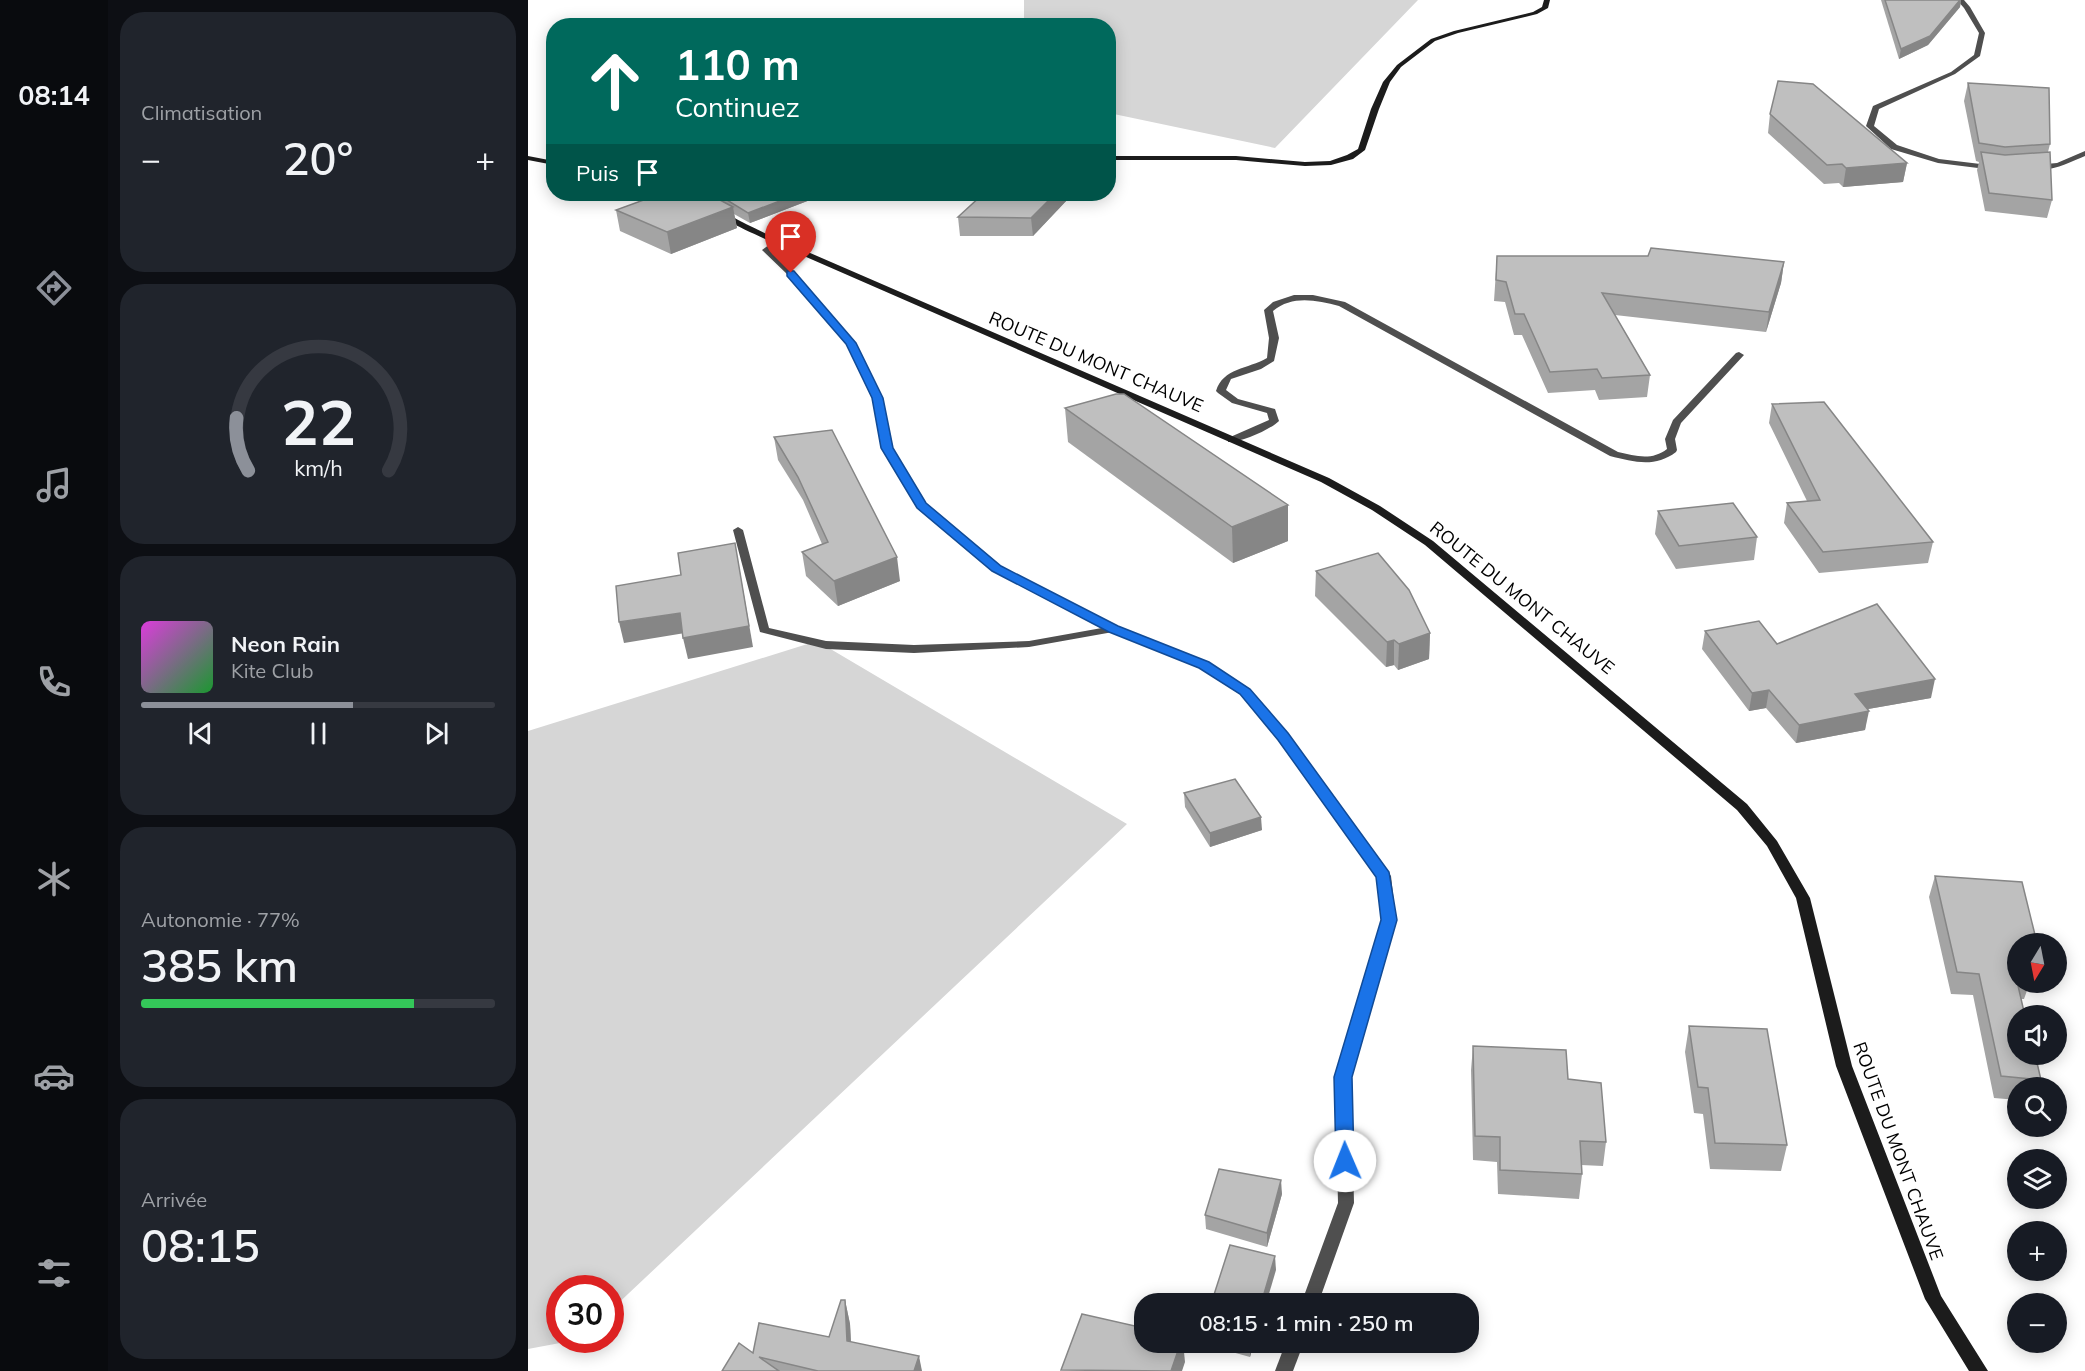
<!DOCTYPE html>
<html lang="fr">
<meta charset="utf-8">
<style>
body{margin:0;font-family:Mulish,sans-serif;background:#20242c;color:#f1f3f6;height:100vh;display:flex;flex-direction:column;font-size:22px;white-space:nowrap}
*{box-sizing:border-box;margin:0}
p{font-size:20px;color:#9ea1a6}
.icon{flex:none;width:33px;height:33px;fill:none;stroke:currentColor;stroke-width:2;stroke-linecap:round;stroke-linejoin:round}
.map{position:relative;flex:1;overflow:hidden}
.panel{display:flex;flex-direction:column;gap:12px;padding:12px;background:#0d0f14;width:420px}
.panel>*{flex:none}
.top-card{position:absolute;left:18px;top:18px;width:570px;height:183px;border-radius:24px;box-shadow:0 3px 15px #0003;background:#00695c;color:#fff;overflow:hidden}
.needle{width:39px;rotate:190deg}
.fabs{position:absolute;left:1479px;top:933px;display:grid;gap:12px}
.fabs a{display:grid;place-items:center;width:60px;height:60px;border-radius:50%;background:#171b24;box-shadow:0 3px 15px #0003;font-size:30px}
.speed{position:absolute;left:18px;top:1275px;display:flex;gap:12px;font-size:30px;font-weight:700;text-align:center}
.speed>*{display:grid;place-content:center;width:78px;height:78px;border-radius:50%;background:#171b24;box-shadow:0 3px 15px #0003;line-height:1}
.speed .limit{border:9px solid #d22;background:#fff;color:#111}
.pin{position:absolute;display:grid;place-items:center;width:51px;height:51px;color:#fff;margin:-62px -26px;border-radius:50% 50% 50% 0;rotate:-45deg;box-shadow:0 0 6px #0007}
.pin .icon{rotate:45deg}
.me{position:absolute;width:66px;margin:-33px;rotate:359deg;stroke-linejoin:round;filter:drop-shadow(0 0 4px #0008)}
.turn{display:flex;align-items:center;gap:21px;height:126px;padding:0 30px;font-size:27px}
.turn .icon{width:78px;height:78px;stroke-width:2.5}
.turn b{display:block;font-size:42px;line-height:51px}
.then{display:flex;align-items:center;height:57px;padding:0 30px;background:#0003;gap:12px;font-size:22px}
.big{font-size:45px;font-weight:600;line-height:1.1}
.panel .tile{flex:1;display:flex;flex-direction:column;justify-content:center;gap:9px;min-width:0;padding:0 21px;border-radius:24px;background:#20242c}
.panel .dial{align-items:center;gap:0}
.dial svg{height:156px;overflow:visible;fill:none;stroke:#363941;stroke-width:7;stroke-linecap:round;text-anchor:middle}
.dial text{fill:#f1f3f6;stroke:none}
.song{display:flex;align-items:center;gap:18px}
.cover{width:72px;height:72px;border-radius:9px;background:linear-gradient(135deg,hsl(300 70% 55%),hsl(130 70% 35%))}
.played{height:6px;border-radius:3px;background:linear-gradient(90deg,#8c9099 60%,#363941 60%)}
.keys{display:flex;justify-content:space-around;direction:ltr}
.heat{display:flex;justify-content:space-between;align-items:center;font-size:33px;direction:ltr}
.charge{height:9px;border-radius:4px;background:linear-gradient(90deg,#34c759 77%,#363941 0)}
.trip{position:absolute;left:606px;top:1293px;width:345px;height:60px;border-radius:24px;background:#171b24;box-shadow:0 3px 15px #0003;font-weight:600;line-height:60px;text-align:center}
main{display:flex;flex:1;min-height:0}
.tab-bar{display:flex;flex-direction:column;width:108px;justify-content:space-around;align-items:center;background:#090b0e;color:#9ea1a6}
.tab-bar .icon{width:42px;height:42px}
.tab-bar .current{color:#8c9099}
.tab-bar b{font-size:27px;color:#f1f3f6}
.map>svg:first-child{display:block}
.green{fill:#d6d6d6}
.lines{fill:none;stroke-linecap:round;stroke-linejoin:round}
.lane{fill:#4f4f4f;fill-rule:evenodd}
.street{fill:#4f4f4f;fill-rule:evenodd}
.secondary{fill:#1c1c1c;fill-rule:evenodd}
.wall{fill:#a4a4a4}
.shaded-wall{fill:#868686}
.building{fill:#bfbfbf;stroke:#868686;stroke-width:1.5}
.route{fill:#1a73e8;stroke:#114b97;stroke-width:1.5}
.labels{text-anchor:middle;stroke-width:5;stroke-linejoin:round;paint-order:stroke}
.street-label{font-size:18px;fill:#000;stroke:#fff}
</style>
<main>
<nav class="tab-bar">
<b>08:14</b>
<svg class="icon current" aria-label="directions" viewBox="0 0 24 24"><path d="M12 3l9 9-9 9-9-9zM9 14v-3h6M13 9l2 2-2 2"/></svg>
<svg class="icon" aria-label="music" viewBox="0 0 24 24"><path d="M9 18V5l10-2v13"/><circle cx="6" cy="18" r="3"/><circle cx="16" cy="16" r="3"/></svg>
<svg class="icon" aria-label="phone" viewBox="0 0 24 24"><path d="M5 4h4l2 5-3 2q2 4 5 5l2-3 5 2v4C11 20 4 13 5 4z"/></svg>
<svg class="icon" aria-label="climate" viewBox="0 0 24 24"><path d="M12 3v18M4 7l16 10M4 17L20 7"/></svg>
<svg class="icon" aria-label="car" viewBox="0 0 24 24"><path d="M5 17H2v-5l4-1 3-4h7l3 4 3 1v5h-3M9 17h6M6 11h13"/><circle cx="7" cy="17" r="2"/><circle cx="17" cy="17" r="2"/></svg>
<svg class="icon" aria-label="filters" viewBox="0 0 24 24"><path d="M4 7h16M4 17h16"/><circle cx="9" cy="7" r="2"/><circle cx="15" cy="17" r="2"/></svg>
</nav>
<section class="panel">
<div class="tile"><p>Climatisation</p>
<div class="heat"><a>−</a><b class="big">20°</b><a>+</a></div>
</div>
<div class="tile dial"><svg viewBox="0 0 100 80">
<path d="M14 69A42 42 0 1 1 86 69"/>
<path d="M14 69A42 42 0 0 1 8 42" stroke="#8c9099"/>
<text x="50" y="56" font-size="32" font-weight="700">22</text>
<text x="50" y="72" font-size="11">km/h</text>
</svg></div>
<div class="tile">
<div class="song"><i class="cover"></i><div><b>Neon Rain</b><p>Kite Club</p></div></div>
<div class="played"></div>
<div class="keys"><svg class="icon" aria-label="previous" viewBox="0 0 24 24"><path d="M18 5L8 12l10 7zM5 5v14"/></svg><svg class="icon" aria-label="pause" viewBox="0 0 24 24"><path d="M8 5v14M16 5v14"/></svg><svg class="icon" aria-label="next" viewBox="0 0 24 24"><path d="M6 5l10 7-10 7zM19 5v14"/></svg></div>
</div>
<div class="tile"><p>Autonomie · 77%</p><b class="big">385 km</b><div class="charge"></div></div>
<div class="tile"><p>Arrivée</p><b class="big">08:15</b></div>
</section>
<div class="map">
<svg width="1557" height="1371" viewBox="0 0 1557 1371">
<rect width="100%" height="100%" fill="#fff"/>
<!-- green -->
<g class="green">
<polygon points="496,0 890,0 747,148 581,113 580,26 496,25"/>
<polygon points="289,641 599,824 83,1310 82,1288 32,1288 32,1340 48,1340 0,1349 0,731"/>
</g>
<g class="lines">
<!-- lane -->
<g class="lane">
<path d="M766,295H785L817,302L1090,452C1107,456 1124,461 1139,449L1137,439L1145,420L1208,353L1211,352L1216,355L1153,423L1147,439L1149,450L1148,452C1127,468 1106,462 1082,456L811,306C788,300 764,295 745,311L751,338L746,361L733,369L703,379L698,390L710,399L747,409L751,421C742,430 712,443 700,442V438L741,420L739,413L704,403L690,393L688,391C695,368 720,369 739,358L741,338L736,310L745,302Z"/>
<polygon points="210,527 215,530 241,628 298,641 386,645 501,641 585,626 591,629 585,632 501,647 386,653 298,649 232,632 205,530"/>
</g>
<!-- street -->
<g class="street">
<polygon points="1429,0 1436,0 1442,7 1457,33 1452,56 1427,74 1351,109 1346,126 1369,145 1411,159 1469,166 1470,168 1466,170 1410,163 1363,149 1338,126 1345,106 1423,72 1446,55 1451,33 1436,8"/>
<path d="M1557,151V156C1542,162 1519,175 1503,167L1507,165L1529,163Z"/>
<polygon points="249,239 256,241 243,250 266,271 328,343 354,398 364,448 397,503 472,566 589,627 680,662 721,689 759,733 863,876 868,920 823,1077 826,1203 790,1304 773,1304 810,1203 807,1077 854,920 849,877 751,739 713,695 672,668 581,631 464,570 389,507 354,448 344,398 319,344 260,275 234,250"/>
<polygon points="758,1342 776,1342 765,1371 747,1371"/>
</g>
<!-- secondary -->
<g class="secondary">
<polygon points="1016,0 1022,0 1020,8 1009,14 930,33 907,41 873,67 862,82 851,109 837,150 825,159 803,165 777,166 708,160 580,160 580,156 708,156 777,162 802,161 819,155 830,149 843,109 855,82 869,65 903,39 926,31 1005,12 1014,7"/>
<polygon points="0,156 26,161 26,165 0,160"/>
<path d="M166,194H174C192,213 218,224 243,236L801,478L852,506L905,541L1219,804L1249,841L1282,898L1324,1066L1413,1296L1460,1371H1441L1397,1299L1308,1066L1268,898L1239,846L1209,810L897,545L844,510L793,482L237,239C212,227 184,216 166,194Z"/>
</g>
</g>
<!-- wall -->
<g class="wall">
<polygon points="1353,0 1433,0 1432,7 1400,45 1371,59"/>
<polygon points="1440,83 1522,144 1520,152 1524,200 1519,218 1457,211 1449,170 1451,162 1448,161 1436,101"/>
<polygon points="1242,114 1379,163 1375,182 1315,187 1311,183 1296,184 1240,133"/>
<polygon points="132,194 281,194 282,200 222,223 206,214 209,228 143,254 92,231 88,210"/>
<polygon points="540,199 505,236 432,236 430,217"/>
<polygon points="969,256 1256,262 1253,283 1238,332 1087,315 1122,375 1119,397 1071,400 1067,390 1020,393 994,335 986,335 977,302 966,301"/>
<polygon points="1244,404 1405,542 1400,563 1291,573 1256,523 1259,503 1279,501 1241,423"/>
<polygon points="537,408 760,541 705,563 540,442"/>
<polygon points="246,437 372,581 310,606 278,576 274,552 294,544 275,500 250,460"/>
<polygon points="1130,511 1229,537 1226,560 1148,569 1127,534"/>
<polygon points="788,571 902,633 901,659 870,670 866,665 858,667 787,596"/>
<polygon points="1177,631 1249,644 1403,698 1340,709 1337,730 1268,743 1238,708 1221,711 1174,649"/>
<polygon points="656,793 734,830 682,847 657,807"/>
<polygon points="1407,876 1508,939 1507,944 1490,944 1490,982 1502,982 1496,999 1493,999 1513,1080 1511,1088 1490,1088 1490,1100 1466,1098 1445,995 1423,994 1401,897"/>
<polygon points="1161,1026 1259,1145 1253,1171 1182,1169 1175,1114 1166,1113 1157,1052"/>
<polygon points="945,1046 1040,1079 1078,1142 1075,1166 1053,1165 1054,1174 1051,1199 970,1194 969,1162 945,1160 943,1070"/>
<polygon points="754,1194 739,1247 678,1229 677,1215"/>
<polygon points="317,1300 322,1324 323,1342 394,1371 194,1371 225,1353 301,1337"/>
<polygon points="675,1342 726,1342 722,1357 675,1344"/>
</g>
<!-- shaded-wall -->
<g class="shaded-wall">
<polygon points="1432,0 1433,0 1432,7 1400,45 1371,59 1373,49"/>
<polygon points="1379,163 1375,182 1315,187 1318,168"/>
<polygon points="270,194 281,194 282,200 222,223 220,213"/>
<polygon points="527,194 540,194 540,199 505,236 503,218"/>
<polygon points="205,207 209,228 143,254 139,232"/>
<polygon points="1256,262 1253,283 1238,332 1241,312"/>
<polygon points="760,505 760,541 705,563 704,527"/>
<polygon points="207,543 225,647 160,659 155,638"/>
<polygon points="369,557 372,581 310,606 306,581"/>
<polygon points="152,613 157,633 96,643 91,622"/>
<polygon points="902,633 901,659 870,670 871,644"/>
<polygon points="866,640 866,665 858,667 859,642"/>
<polygon points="1407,679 1403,698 1323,712 1327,694"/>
<polygon points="1241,690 1238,708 1221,711 1224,693"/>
<polygon points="1341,711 1337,730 1268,743 1271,725"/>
<polygon points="733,817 734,830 682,847 682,833"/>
<polygon points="753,1180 754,1194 739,1247 739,1233"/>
<polygon points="747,1256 748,1270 738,1304 733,1304"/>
<polygon points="317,1300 322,1324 324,1364 319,1341"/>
<polygon points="653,1342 655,1342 657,1362 654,1371 643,1371"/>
<polygon points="726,1342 722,1357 722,1343"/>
<polygon points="391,1356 394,1371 386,1371"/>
</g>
<!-- building -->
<g class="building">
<polygon points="1357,0 1432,0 1402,36 1373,49"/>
<polygon points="1250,81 1285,84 1379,163 1318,168 1314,164 1299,165 1242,114"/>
<polygon points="1440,83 1521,88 1522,144 1477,147 1451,143"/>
<polygon points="1453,152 1477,155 1522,152 1524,200 1461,193"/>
<polygon points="132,194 181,194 205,207 139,232 88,210"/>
<polygon points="189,194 270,194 220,213"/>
<polygon points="455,194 527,194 503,218 430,217"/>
<polygon points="1123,248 1256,262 1241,312 1074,293 1122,375 1074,378 1069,369 1022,372 996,314 987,314 978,282 968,280 969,256 1120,256"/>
<polygon points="588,394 596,394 760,505 704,527 537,408"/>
<polygon points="1296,402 1405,542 1295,552 1259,503 1292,500 1244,404"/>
<polygon points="304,430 369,557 306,581 274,552 300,542 270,477 246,437"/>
<polygon points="1205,503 1229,537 1151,546 1130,511"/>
<polygon points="207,543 221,626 155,638 152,613 91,622 88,586 153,575 150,553"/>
<polygon points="850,553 881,590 902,633 871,644 866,640 859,642 788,571"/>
<polygon points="1349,604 1407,679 1327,694 1341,711 1271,725 1241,690 1224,693 1177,631 1231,621 1249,644"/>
<polygon points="707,779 733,817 682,833 656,793"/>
<polygon points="1407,876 1494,882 1508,939 1494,938 1495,944 1490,944 1490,977 1488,977 1497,1016 1490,1016 1490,1054 1507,1054 1513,1080 1473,1076 1451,974 1429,972"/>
<polygon points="1161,1026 1239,1029 1259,1145 1187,1143 1180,1088 1170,1087"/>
<polygon points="945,1046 1038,1050 1040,1079 1073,1083 1078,1142 1052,1141 1054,1174 972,1170 972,1137 947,1136"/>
<polygon points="691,1169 753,1180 739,1233 677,1215"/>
<polygon points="702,1245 747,1256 733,1304 683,1304"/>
<polygon points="313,1300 317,1300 319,1341 391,1356 386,1371 290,1371 231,1357 251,1371 194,1371 211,1343 225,1353 231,1323 301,1337"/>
<polygon points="554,1314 616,1328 616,1342 653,1342 643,1371 533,1370"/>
</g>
<!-- route -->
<polygon class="route" points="259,271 266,271 328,343 355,398 365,448 398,503 473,566 590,626 681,662 722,689 760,733 861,872 869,920 824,1077 826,1161 823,1166 817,1168 811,1166 808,1161 806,1077 853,920 848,877 750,740 712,694 671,668 581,632 464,571 389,508 353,448 344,398 318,344 259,276"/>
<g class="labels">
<!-- street labels -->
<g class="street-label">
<text transform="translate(568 362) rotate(23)" y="6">ROUTE DU MONT CHAUVE</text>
<text transform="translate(994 598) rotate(39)" y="6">ROUTE DU MONT CHAUVE</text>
<text transform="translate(1370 1151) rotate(70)" y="6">ROUTE DU MONT CHAUVE</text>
</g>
</g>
</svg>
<div class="fabs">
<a><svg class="needle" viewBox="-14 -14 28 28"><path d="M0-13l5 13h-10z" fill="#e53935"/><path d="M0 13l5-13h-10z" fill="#9ea1a6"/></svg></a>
<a><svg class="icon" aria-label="sound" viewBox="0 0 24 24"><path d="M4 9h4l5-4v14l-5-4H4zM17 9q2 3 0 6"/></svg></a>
<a><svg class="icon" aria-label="search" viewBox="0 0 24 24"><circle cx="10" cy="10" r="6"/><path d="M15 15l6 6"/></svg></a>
<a><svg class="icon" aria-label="layers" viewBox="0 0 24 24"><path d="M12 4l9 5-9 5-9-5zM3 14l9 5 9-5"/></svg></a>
<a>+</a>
<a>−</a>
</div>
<div class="speed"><div class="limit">30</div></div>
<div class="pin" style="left:263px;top:273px;background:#d93025"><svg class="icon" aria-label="arrive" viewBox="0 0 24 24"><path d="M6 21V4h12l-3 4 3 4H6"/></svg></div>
<svg class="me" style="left:817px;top:1161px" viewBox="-20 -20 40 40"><circle r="19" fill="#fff"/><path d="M0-13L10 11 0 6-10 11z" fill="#1a73e8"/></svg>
<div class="trip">08:15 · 1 min · 250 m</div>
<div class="top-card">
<div class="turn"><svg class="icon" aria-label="ahead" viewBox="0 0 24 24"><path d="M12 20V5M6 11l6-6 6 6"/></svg><div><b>110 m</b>Continuez</div></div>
<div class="then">Puis<svg class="icon" aria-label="arrive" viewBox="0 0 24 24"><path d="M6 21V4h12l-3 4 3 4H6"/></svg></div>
</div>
</div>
</main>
